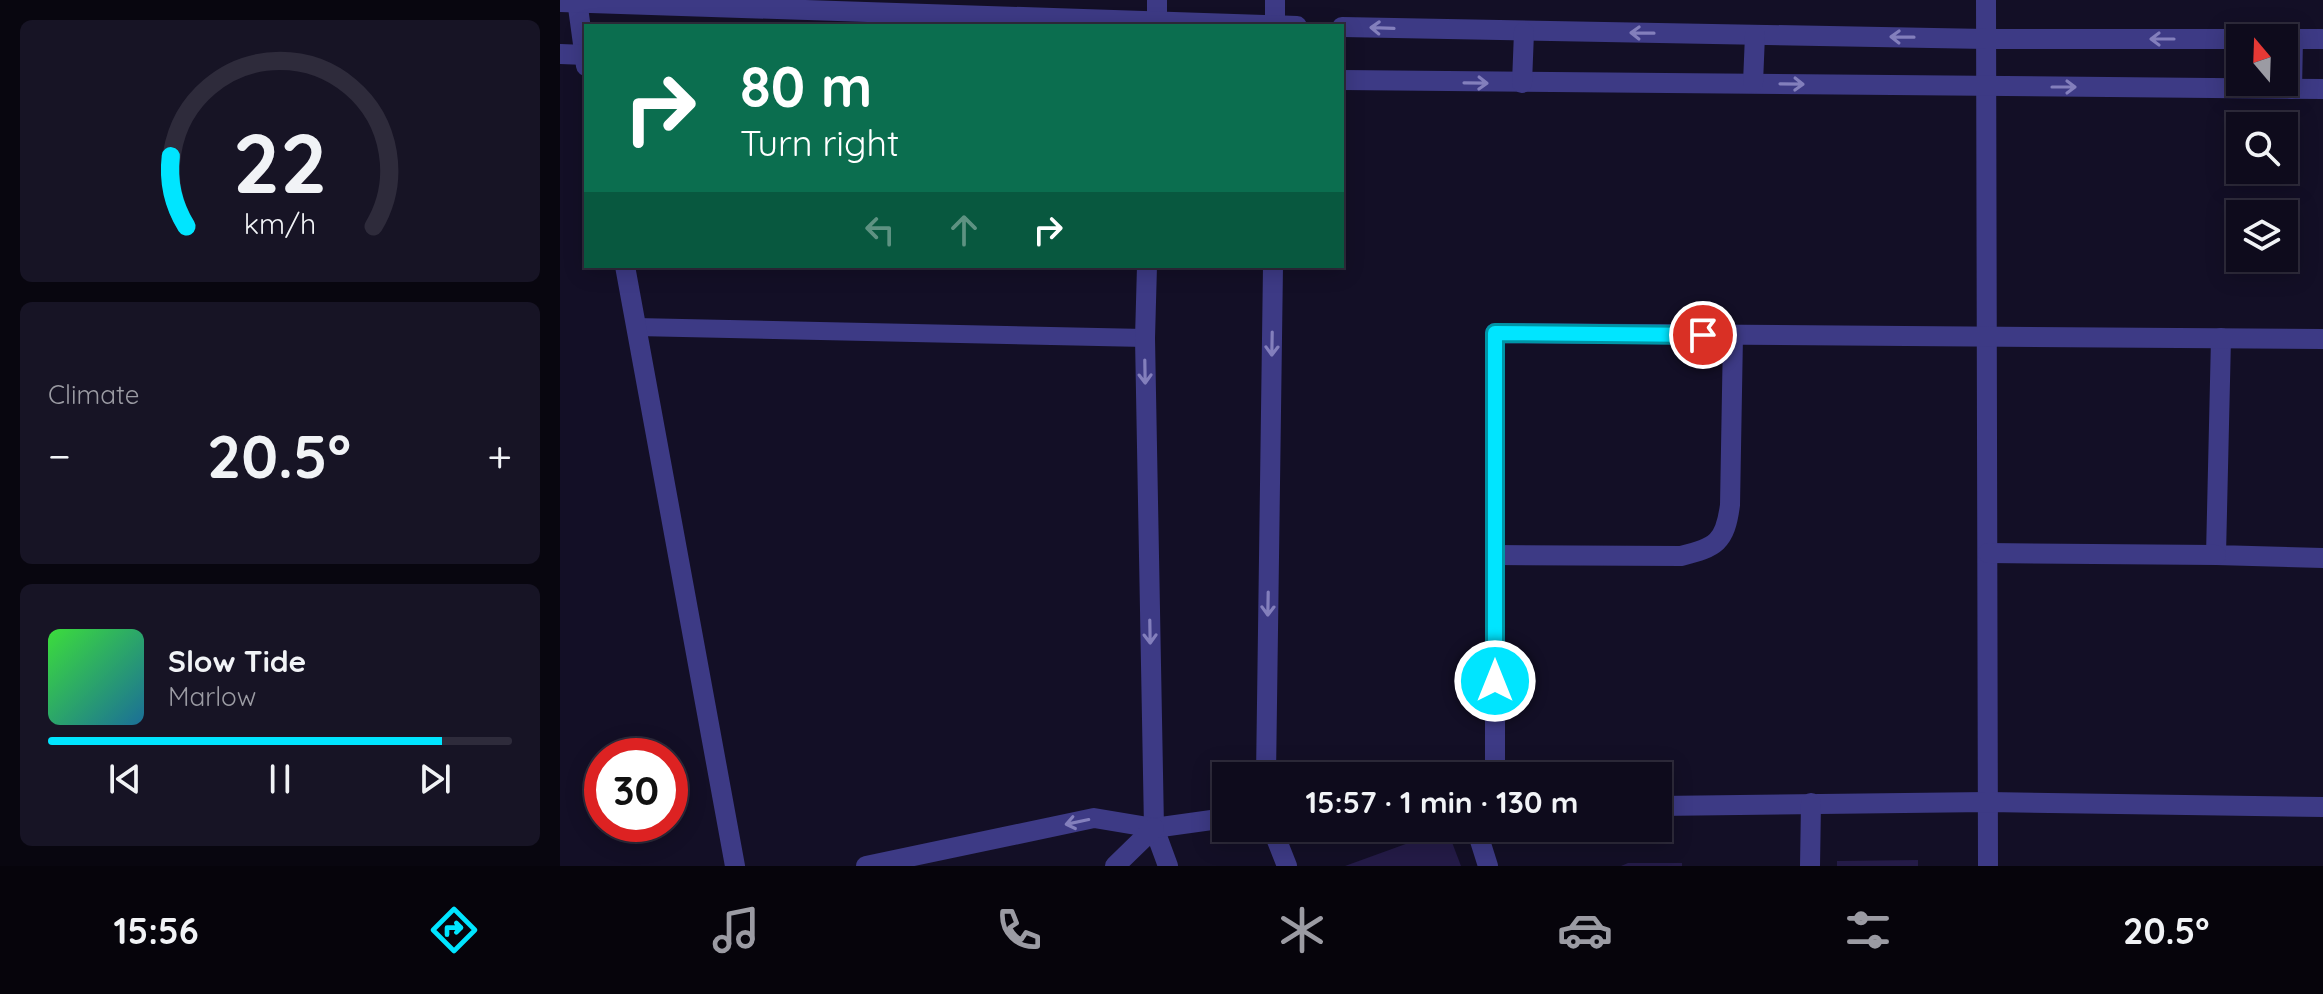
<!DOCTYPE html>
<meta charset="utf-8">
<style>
body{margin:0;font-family:Quicksand,sans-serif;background:#171425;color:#f1f3f6;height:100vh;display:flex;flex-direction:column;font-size:30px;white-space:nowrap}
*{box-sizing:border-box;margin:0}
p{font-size:26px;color:#9b9ba3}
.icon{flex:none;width:44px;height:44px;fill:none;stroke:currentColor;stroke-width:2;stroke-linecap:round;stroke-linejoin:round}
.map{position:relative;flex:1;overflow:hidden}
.panel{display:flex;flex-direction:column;gap:20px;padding:20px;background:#08060f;width:560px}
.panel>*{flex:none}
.top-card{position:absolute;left:24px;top:24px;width:760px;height:244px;border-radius:0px;box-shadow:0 4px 20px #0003,0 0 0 2px #2e2b3b;background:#0b6e4f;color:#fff;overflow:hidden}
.needle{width:52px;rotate:341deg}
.buttons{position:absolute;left:1666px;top:24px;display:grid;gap:16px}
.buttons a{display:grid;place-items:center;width:72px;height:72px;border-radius:0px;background:#0e0b1c;box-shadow:0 4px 20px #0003,0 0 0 2px #2e2b3b;font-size:40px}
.speed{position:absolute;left:24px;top:738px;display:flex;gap:16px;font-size:40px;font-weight:700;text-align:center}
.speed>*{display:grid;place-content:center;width:104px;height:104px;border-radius:50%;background:#0e0b1c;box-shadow:0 4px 20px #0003,0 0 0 2px #2e2b3b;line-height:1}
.speed .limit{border:12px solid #d22;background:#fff;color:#111}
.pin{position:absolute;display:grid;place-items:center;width:68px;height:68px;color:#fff;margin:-34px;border:4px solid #fff;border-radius:50%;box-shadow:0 2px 8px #0007}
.me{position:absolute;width:88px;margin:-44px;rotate:0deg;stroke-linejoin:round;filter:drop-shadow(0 0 6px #0008)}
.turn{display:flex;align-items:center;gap:28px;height:168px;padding:0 24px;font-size:36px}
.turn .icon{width:104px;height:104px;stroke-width:2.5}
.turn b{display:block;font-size:56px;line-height:68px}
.lanes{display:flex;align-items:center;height:76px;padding:0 24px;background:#0003;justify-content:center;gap:40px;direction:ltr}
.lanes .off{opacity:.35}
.big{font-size:60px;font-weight:700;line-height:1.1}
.panel .widget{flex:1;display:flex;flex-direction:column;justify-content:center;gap:12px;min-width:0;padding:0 28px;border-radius:12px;background:#171425}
.panel .dial{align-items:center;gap:0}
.dial svg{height:208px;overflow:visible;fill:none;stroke:#2e2b3b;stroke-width:7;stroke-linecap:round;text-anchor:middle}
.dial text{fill:#f1f3f6;stroke:none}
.song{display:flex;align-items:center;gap:24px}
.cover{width:96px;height:96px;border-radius:12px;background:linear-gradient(135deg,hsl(120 70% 55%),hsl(200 70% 35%))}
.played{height:8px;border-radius:4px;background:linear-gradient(90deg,#00e5ff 85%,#2e2b3b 85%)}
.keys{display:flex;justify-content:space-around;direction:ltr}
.heat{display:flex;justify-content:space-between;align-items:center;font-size:44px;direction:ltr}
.trip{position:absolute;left:652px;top:762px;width:460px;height:80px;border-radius:0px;background:#0e0b1c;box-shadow:0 4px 20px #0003,0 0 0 2px #2e2b3b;font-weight:700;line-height:80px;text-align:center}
.menu{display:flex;height:128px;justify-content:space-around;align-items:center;background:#06040b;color:#9b9ba3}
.menu .icon{width:56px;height:56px}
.menu .active{color:#00e5ff}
.menu b{font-size:36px;color:#f1f3f6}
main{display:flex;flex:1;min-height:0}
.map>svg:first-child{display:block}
.building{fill:#241b47}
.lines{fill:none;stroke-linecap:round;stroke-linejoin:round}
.lane{stroke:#3d3a85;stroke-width:18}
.street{stroke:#3d3a85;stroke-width:20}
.oneway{stroke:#837fbc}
.route-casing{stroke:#0095a6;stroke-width:20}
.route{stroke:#00e5ff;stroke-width:14}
</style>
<main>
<section class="panel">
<div class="widget dial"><svg viewBox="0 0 100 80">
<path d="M14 69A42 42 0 1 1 86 69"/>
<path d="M14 69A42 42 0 0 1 8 42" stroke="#00e5ff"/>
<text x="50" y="56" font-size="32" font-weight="700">22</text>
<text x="50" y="72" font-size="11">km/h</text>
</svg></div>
<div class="widget"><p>Climate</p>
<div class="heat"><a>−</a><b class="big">20.5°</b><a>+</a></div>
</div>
<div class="widget">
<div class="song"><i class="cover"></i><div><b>Slow Tide</b><p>Marlow</p></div></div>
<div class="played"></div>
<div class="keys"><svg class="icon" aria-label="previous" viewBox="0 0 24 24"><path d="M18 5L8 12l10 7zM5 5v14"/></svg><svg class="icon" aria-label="pause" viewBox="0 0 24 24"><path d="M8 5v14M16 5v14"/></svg><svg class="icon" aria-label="next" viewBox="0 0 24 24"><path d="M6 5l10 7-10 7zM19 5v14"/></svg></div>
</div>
</section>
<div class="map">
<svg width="1763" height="866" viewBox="0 0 1763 866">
<rect width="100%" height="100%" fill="#130f26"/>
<!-- building -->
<g class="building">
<polygon points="887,829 901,866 785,866"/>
<polygon points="1358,860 1358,866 1277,866 1277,861"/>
<polygon points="1068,863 1122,863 1122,866 1061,866"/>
</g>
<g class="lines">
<!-- lane -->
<polyline class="lane" points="76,327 585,338"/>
<!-- street -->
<g class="street">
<polyline points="17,0 26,66"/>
<polyline points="597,0 597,26"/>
<polyline points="715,0 715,26"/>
<polyline points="1426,0 1428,866"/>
<polyline points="0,2 737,26"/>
<polyline points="782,27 1426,39 1680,39"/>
<polyline points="1724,39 1763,39"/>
<polyline points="0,54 26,55"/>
<polyline points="782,80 1763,89"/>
<polyline points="962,83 964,32"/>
<polyline points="1193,83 1195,35"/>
<polyline points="1732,89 1733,39"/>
<polyline points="65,266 175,866"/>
<polyline points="587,266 585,338 594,828 608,866"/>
<polyline points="1661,338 1656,555 1763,558"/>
<polyline points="1428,553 1656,555"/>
<path d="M935,555L1121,556C1156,547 1165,543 1170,505L1173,335"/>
<polyline points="706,776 713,266"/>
<polyline points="935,776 935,333 1763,339"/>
<polyline points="1098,806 1428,802 1763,807"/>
<polyline points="712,828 727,866"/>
<polyline points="916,828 928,866"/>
<polyline points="306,866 534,818 594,828 666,818"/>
<polyline points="555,866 594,828"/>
<polyline points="1250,866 1251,803"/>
</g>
</g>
<!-- one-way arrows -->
<defs><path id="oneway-shaft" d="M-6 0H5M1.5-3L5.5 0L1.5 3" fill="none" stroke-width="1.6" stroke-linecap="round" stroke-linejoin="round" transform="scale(2)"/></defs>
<g class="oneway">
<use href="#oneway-shaft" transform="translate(822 28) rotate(-178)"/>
<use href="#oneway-shaft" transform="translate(1082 33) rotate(-179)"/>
<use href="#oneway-shaft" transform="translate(1342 37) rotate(-179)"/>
<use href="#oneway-shaft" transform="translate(1602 39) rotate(-180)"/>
<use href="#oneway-shaft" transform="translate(916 83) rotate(1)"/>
<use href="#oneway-shaft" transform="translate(1232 84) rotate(1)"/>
<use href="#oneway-shaft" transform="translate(1504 87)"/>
<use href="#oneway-shaft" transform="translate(712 344) rotate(91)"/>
<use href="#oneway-shaft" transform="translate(585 372) rotate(89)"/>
<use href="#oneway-shaft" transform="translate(708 604) rotate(91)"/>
<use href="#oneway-shaft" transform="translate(590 632) rotate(89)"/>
<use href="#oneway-shaft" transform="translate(517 822) rotate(168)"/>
</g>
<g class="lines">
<defs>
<polyline id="route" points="935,681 935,333 1143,335"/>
</defs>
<!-- route casing -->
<use href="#route" class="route-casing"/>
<!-- route -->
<use href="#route" class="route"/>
</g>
</svg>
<div class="buttons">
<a><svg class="needle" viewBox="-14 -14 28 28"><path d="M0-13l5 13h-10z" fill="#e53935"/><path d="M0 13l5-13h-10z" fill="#9b9ba3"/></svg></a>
<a><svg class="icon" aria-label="search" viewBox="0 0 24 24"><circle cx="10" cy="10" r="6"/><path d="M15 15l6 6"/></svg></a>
<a><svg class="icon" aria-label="layers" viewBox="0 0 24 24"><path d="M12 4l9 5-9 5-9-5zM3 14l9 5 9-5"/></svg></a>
</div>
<div class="speed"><div class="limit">30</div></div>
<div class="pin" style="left:1143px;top:335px;background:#d93025"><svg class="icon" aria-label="arrive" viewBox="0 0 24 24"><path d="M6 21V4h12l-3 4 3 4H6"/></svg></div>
<svg class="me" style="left:935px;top:681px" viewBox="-20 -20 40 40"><circle r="17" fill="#00e5ff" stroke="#fff" stroke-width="3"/><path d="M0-11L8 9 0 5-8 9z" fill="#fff"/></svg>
<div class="trip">15:57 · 1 min · 130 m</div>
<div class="top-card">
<div class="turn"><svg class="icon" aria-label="right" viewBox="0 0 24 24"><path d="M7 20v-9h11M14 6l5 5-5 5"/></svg><div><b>80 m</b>Turn right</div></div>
<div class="lanes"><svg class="icon off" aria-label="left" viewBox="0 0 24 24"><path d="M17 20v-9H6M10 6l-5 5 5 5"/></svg><svg class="icon off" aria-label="ahead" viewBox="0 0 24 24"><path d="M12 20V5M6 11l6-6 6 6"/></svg><svg class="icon" aria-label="right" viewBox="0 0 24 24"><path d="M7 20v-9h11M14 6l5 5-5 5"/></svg></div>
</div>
</div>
</main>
<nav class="menu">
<b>15:56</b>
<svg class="icon active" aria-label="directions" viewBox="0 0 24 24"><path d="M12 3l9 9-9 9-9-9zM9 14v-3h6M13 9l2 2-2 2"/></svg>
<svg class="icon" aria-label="music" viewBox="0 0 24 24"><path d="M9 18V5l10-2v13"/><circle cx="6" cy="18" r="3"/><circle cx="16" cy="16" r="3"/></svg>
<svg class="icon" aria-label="phone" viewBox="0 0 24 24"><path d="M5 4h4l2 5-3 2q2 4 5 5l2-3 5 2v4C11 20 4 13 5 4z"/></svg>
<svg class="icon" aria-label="climate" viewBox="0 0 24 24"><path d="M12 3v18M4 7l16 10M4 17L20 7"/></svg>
<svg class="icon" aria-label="car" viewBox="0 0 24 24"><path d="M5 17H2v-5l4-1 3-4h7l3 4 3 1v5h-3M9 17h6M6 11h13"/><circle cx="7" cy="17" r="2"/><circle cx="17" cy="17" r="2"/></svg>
<svg class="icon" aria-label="filters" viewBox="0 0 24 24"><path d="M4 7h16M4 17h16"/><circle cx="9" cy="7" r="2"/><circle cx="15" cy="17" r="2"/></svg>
<b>20.5°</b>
</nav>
